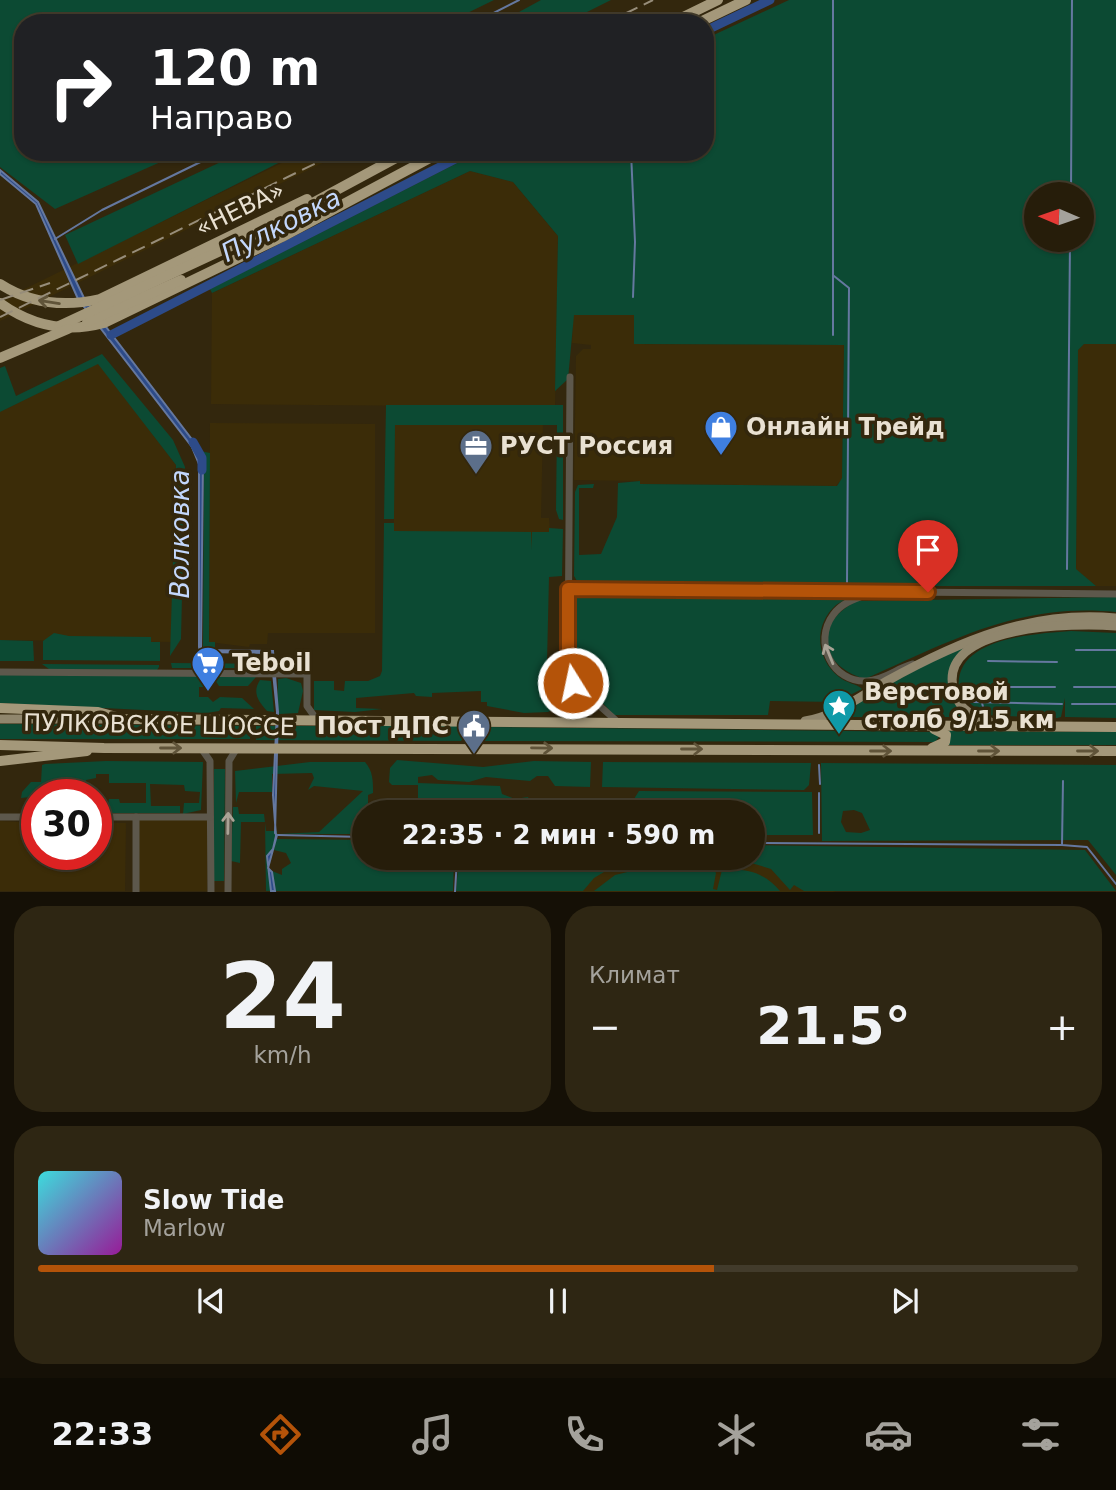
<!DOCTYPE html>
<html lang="ru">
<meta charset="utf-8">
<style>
body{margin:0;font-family:"DejaVu Sans",sans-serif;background:#2e2613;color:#f1f3f6;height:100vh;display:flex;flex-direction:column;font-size:26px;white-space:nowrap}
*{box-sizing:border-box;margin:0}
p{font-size:23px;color:#a4a29c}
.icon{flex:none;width:38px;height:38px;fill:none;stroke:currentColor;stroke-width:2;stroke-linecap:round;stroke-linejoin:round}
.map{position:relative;height:892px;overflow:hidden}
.sheet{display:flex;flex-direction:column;gap:14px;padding:14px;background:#151006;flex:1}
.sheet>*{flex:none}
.guide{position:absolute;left:14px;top:14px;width:700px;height:147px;border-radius:28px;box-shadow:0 2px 5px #0004,0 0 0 2px #423b2b;background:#202124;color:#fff;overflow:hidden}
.needle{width:46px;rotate:272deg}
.tools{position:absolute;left:1024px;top:182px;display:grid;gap:14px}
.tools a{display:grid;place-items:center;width:70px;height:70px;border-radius:50%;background:#261d0a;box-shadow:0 2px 5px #0004,0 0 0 2px #423b2b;font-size:35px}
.speed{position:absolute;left:21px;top:779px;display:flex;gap:14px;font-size:35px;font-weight:700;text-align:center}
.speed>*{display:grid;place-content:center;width:91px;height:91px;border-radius:50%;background:#261d0a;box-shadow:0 2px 5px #0004,0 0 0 2px #423b2b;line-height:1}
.speed .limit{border:10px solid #d22;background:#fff;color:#111}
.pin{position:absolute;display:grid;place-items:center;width:60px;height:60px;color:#fff;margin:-72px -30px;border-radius:50% 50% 50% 0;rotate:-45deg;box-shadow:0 0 7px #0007}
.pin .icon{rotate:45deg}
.me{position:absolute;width:77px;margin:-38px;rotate:350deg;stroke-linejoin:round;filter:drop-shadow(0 0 5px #0008)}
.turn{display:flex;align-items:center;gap:24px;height:147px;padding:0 21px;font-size:32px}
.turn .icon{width:91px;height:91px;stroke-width:2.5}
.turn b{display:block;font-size:49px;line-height:60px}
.big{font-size:52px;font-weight:800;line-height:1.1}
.sheet .card{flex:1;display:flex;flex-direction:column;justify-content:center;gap:10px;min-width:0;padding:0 24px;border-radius:28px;background:#2e2613}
.sheet .dial{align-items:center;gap:0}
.dial b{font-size:91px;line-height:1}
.song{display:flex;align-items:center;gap:21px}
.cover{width:84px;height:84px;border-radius:10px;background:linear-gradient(135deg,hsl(180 70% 55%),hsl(300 70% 35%))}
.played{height:7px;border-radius:4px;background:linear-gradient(90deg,#b45309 65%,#423b2b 65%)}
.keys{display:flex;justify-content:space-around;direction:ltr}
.heat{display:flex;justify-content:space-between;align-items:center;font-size:38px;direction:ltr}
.sheet .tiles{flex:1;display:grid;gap:14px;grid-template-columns:1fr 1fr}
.card:last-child{grid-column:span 2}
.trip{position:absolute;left:352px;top:800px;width:413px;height:70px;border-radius:35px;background:#261d0a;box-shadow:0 2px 5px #0004,0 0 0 2px #423b2b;font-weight:800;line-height:70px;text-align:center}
.dock{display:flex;height:112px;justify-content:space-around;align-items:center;background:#0f0c04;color:#a4a29c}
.dock .icon{width:49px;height:49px}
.dock .current{color:#b45309}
.dock b{font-size:32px;color:#f1f3f6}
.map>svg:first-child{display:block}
.built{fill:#3b2c08}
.green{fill:#0c4a33;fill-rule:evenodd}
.water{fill:#2d4b89;stroke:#65789f;stroke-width:2}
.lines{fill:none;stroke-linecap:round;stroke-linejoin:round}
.stream{stroke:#65789f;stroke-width:2}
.river{stroke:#2d4b89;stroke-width:9}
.minor{stroke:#5d584c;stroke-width:7}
.major{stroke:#90866d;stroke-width:9}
.highway{stroke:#a4987a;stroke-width:10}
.rail{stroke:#978d7a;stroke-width:2;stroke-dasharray:14 7;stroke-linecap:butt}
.oneway{stroke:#605439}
.oneway2{stroke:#aaa396}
.route-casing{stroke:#753606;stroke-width:18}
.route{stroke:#b45309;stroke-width:12}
.labels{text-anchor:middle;stroke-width:7;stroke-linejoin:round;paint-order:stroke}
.street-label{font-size:24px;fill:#e9e1d2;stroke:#33270d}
.poi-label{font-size:24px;font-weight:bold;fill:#e9e1d2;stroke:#33270d;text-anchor:start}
.water-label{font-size:26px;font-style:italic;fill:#c3d7fc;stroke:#33270d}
</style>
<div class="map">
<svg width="1116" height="892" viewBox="0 0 1116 892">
<rect width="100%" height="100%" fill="#33270d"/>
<!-- built -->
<g class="built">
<polygon points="304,152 345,152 0,321 0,301"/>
<polygon points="470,171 513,182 558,236 555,407 211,404 212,293"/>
<polygon points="573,315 634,315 635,344 844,345 842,479 836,486 640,484 639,481 574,480 576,356 583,349 591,349 591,345 572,343"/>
<polygon points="1084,344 1116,344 1116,586 1096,586 1076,570 1078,350"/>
<polygon points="98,363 176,465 173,642 0,640 0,412"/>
<polygon points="210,423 375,424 375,633 268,633 267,644 250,644 249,647 209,642"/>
<polygon points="394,425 543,425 541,518 549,518 550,532 532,532 532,652 422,651 406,629 394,628"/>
<polygon points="137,816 208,818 207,891 138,891"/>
<polygon points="0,821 37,823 37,854 96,854 96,823 126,823 125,891 0,891"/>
<polygon points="590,858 752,858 836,892 559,892"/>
</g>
<!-- green -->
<g class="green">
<polygon points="0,0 494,0 447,23 23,23 23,152 183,152 55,209 0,167"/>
<polygon points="541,0 611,0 565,23 499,23"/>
<path d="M789,0H1116V344H1084L1078,350L1076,569L1096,586H580L574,576L575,492L578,485L594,484L593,488H579V555L601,554L617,517L618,483L640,481V484L837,486L842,478L844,345L634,344V315H574L568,379L555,391L558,236L513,182L470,171L212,293L210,289L479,152H705V39ZM1036,194H1082V240H1036Z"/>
<polygon points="242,152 300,152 78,264 65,235"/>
<polygon points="102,354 173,440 185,467 181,639 170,656 176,465 98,364 0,412 0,368 5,366 16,396"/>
<polygon points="386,405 563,405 563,520 559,519 556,510 557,425 395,425 394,519 384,519"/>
<polygon points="200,451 210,453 209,642 215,642 215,653 203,647 204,459"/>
<polygon points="384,523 394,523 394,531 531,532 532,550 532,532 549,532 549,528 563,529 562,576 549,577 547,662 561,663 554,665 552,674 564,676 589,707 581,712 580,703 574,698 548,712 524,713 487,706 487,702 481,702 481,691 432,693 432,697 416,696 414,693 356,698 356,708 382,709 355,712 314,710 314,681 334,681 334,690 344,691 345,681 368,681 380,676 382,671"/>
<path d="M581,592H861C853,596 843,600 836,605C813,625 816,659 839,677C846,683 857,684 862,689L836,702L770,701L768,715H614L575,674L573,602Z"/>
<path d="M1116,597V612C1019,602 949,642 865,679C818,665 813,623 857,601Z"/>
<path d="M1069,622L965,647C942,666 946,698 968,717H830L952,650Z"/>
<path d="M1071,631L1116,633V718L1065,717V698L1061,717L1057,718L984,715L960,695C947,638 1033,634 1071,631Z"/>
<polygon points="54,633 69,636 151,637 151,642 160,642 160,661 43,660 43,641"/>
<polygon points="0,640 33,641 34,661 0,661"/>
<polygon points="171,663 290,664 299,664 300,668 172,668"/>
<polygon points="42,664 159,665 159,667 157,670 49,669"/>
<polygon points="0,675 204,676 209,680 209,687 199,687 199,697 208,697 213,702 220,697 242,698 254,709 221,708 219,711 206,713 0,703"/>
<polygon points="220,677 256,677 248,686 219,686 215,680"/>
<polygon points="286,678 301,683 303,691 298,713 279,714 277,710 278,679"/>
<path d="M260,680L271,681L274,712L267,711C258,701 252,692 260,680Z"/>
<polygon points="0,724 251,726 250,739 0,739"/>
<polygon points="256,726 460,726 464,728 465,736 461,741 256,740"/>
<polygon points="484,727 934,732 939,737 935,742 484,741 478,734"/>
<polygon points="949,731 1116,732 1116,745 948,745"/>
<polygon points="397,760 483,767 534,761 591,762 590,787 555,786 548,776 537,776 530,781 486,777 469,782 438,780 432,775 418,777 418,783 500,786 502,794 515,799 528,797 530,802 513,812 418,812 418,785 392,785 389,782 390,768"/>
<polygon points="106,761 203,762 201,810 183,814 184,803 199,803 200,792 185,791 184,785 150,784 151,806 180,806 180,813 96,813 96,804 108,804 109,799 119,799 120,803 146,803 146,783 109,783 109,774 96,774 96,778 86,780 86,784 76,783 74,790 60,789 59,794 21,798 22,792 31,782 41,782 42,765 45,764"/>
<path d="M310,762H365C373,771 373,781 373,793L368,795V812H364V834H279L319,832L363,791L314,786L308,790L314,778L312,773L272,774V792H239L236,803L235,771Z"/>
<polygon points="603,762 811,763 809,785 804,790 602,787"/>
<path d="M821,763L1116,765V875L1088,840L822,841ZM854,810L862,813L870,830L861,833L846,832L841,822L843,811Z"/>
<polygon points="214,769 225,769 224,881 214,881"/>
<polygon points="639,791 812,792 813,835 753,835 752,812 630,812 627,810"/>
<polygon points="233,807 238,807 239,814 264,814 266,831 277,831 267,869 282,875 282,869 291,863 286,853 274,850 276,839 364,840 364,858 454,858 453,891 266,891 265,822 241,822 240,863 231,861"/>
<polygon points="753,845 1085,850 1116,891 804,891 794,885 790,890 771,869 748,862 614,866 594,878 583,891 456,891 459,858 752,858"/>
<path d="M640,869H713L716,873L713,889L717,890L722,870C746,868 764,872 780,891H594L615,875Z"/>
</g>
<!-- water -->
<polygon class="water" points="0,170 38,202 84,298 197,446 203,460 201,650 273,651 278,712 275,833 277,835 268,868 272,872 275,891 271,891 267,856 273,849 276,836 273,795 277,712 271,653 200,652 199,647 199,464 192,447 78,299 36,204 0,174"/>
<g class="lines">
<!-- stream -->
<g class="stream">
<polyline points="833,0 833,335"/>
<polyline points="474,23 519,0"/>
<polyline points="631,152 635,242 633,297"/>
<polyline points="1071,194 1072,0"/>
<polyline points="55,239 102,210 221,152"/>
<polyline points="834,276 849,288 847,583"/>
<polyline points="1067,569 1070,240"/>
<polyline points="1076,650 1116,650"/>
<polyline points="988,661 1057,662"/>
<polyline points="986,687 1055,687"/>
<polyline points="1074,687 1116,687"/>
<polyline points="973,702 1062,704"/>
<polyline points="982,703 985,714"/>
<polyline points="1072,704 1116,704"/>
<polyline points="819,765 820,784"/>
<polyline points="1063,781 1062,845 1087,847 1116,884"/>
<polyline points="819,793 819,833"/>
<polyline points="278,835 364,837"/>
<polyline points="752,843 1062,845"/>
<polyline points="455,892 457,858"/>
</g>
<!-- river -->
<g class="river">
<polyline points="705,31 770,0"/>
<polyline points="111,335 469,152"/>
<polyline points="193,442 202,458 202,470"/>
</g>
<!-- minor -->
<g class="minor">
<polyline points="570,377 568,672 574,683 620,724"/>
<polyline points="568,589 1116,594"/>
<path d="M871,593C857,598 842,602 833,615C813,642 832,683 867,681C885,680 897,668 913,664"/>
<polyline points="0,672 307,674 307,706 317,720"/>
<polyline points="577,720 589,710 587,698"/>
<polyline points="201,748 210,761 211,892"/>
<polyline points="0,817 37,817"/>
<polyline points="96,817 210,817"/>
<polyline points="136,892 136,817"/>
<polyline points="228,892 229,761 237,748"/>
</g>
<!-- major -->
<g class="major">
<polyline points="0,719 115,719"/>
<path d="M805,721C834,717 861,696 887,681C959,641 1031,610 1116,618"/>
<path d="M994,723C975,718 960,711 954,692C934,623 1077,623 1116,626"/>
</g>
<!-- highway -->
<g class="highway">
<polyline points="671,23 718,0"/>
<polyline points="698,23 746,0"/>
<path d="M0,284C31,304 65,307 100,299L307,199"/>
<path d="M0,303C32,326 67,333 104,323L282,237L441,152"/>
<polyline points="87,322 181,280"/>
<polyline points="59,326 246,239 407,152"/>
<polyline points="0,358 68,329"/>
<polyline points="0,708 98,712 124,719 1116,727"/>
<polyline points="0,745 104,748 1116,751"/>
<polyline points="932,748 945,742 946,735 934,729"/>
<polyline points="0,761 87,751"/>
</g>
<!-- rail -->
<g class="rail">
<polyline points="606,23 653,0"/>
<polyline points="0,300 50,283"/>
<polyline points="0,317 339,152"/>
</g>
</g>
<!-- one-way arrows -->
<defs><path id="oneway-shaft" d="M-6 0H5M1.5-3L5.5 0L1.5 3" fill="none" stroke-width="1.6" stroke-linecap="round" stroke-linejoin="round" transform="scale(1.75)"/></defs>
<g class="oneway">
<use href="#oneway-shaft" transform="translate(49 302) rotate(-171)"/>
<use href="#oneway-shaft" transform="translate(171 748)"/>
<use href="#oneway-shaft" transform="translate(542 748) rotate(1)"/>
<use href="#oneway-shaft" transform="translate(692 749)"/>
<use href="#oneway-shaft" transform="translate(881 751)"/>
<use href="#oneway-shaft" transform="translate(989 751)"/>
<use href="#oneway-shaft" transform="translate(1088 751)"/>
</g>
<g class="oneway2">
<use href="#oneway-shaft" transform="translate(829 654) rotate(-112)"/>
<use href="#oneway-shaft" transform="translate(228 823) rotate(-89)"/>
</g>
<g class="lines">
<defs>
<polyline id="route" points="573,683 568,668 568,589 928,592"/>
</defs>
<!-- route casing -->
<use href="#route" class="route-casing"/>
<!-- route -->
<use href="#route" class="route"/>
</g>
<!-- icons -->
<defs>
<symbol id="shop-pin" viewBox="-11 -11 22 30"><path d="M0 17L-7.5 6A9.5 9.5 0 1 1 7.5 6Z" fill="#3f7fe0" stroke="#33270d"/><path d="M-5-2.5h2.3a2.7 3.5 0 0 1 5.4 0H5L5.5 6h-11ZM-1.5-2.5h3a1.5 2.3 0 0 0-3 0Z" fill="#fff"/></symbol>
<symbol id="office-pin" viewBox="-11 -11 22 30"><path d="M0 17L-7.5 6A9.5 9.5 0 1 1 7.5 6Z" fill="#5c6f8a" stroke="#33270d"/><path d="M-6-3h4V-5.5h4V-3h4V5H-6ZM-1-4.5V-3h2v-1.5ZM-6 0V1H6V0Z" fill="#fff"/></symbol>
<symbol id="supermarket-pin" viewBox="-11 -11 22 30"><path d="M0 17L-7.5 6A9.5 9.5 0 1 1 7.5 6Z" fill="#3f7fe0" stroke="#33270d"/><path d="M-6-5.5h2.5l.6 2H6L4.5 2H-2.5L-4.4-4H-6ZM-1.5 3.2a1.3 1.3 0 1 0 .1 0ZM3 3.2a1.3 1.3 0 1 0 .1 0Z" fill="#fff"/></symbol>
<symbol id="sight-pin" viewBox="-11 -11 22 30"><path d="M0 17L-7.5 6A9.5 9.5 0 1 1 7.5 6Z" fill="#0f9aa8" stroke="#33270d"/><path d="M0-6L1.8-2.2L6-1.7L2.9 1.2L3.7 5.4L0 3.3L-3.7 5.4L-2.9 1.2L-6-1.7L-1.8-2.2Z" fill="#fff"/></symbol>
<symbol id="civic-pin" viewBox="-11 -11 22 30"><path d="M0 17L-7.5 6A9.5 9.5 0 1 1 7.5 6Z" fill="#5c6f8a" stroke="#33270d"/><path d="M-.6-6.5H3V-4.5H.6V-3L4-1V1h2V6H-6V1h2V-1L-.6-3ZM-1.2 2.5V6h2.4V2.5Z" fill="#fff"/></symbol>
</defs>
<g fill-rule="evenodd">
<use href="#shop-pin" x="702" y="408" width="38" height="52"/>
<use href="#office-pin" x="457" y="427" width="38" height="52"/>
<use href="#supermarket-pin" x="189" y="644" width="38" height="52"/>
<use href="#sight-pin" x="820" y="687" width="38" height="52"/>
<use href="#civic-pin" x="455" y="707" width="38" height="52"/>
</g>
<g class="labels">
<!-- street labels -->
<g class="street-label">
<text transform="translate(240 209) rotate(-26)" y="8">«НЕВА»</text>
<text transform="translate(159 725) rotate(1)" y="8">ПУЛКОВСКОЕ ШОССЕ</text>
</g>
<!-- poi labels -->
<g class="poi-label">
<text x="746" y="435">Онлайн Трейд</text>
<text x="500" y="454">РУСТ Россия</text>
<text x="232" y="671">Teboil</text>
<text x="864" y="700">Верстовой<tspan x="864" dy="28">столб 9/15 км</tspan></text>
<text x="449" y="734" text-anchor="end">Пост ДПС</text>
</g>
<!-- water labels -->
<g class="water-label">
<text transform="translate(281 225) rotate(-27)" y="9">Пулковка</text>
<text transform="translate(180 534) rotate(-90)" y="9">Волковка</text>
</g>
</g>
</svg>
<div class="tools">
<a><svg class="needle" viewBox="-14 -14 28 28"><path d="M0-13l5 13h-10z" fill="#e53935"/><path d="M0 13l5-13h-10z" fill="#a4a29c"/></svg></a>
</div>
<div class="speed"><div class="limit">30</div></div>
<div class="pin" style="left:928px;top:592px;background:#d93025"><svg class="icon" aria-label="arrive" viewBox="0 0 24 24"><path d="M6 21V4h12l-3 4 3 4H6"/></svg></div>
<svg class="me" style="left:573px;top:683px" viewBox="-20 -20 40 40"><circle r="17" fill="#b45309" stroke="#fff" stroke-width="3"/><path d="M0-11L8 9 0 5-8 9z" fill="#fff"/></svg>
<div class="trip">22:35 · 2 мин · 590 m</div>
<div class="guide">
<div class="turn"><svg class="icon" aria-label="right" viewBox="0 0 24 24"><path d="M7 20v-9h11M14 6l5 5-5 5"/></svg><div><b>120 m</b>Направо</div></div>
</div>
</div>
<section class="sheet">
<div class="tiles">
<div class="card dial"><b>24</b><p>km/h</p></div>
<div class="card"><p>Климат</p>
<div class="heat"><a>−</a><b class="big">21.5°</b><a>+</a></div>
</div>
<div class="card">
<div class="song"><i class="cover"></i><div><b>Slow Tide</b><p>Marlow</p></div></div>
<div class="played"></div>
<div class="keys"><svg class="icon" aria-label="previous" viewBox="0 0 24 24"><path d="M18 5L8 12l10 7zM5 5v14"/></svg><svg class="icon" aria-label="pause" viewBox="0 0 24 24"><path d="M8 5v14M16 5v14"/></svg><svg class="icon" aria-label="next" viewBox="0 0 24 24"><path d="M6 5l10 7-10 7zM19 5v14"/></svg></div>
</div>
</div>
</section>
<nav class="dock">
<b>22:33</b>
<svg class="icon current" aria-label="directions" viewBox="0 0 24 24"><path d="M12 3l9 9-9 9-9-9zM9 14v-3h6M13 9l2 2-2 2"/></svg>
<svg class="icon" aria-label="music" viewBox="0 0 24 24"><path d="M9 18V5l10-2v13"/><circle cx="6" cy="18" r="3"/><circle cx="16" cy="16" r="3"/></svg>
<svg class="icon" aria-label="phone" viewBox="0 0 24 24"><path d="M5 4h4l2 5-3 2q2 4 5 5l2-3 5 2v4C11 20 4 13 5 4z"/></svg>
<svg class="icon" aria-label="climate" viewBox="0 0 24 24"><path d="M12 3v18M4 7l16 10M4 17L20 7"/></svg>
<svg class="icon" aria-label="car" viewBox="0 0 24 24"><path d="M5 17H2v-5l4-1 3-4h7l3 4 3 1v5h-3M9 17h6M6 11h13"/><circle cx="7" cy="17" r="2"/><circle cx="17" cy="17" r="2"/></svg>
<svg class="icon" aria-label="filters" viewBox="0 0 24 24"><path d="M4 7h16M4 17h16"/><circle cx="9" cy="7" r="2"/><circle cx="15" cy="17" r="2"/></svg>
</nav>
